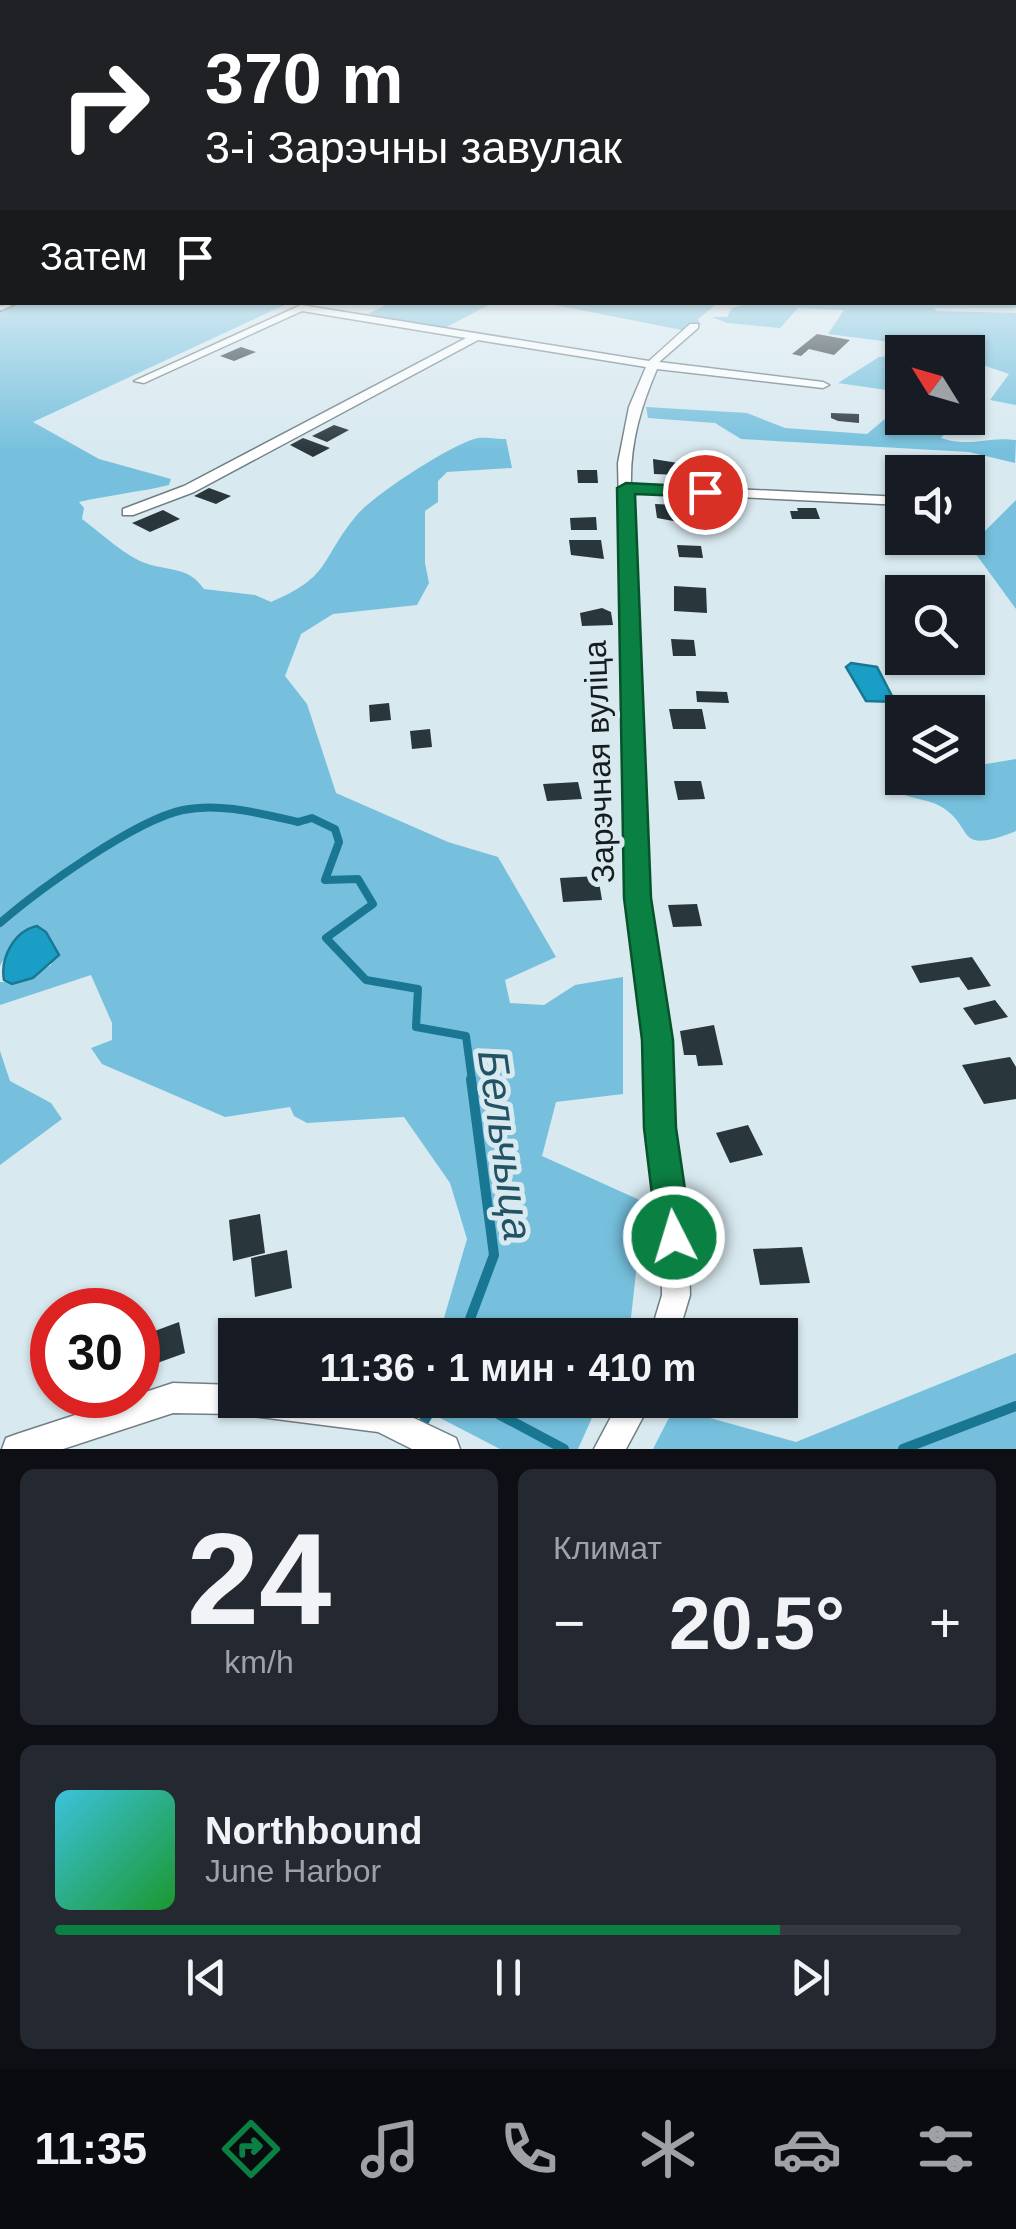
<!DOCTYPE html>
<html lang="ru">
<meta charset="utf-8">
<style>
body{margin:0;font-family:Arial,sans-serif;background:#242831;color:#f1f3f6;height:100vh;display:flex;flex-direction:column;font-size:38px;white-space:nowrap}
*{box-sizing:border-box;margin:0}
p{font-size:32px;color:#9ea1a6}
.icon{flex:none;width:55px;height:55px;fill:none;stroke:currentColor;stroke-width:2;stroke-linecap:round;stroke-linejoin:round}
.map{position:relative;height:1449px;overflow:hidden}
.drawer{display:flex;flex-direction:column;gap:20px;padding:20px;background:#0d0f14;flex:1}
.drawer>*{flex:none}
.guide{position:absolute;left:0px;top:0px;width:1018px;height:305px;box-shadow:0 2px 8px #0004;background:#202124;color:#fff;overflow:hidden}
.needle{width:65px;rotate:307deg}
.tools{position:absolute;left:885px;top:335px;display:grid;gap:20px}
.tools a{display:grid;place-items:center;width:100px;height:100px;border-radius:0px;background:#171b24;box-shadow:0 2px 8px #0004;font-size:50px}
.speed{position:absolute;left:30px;top:1288px;display:flex;gap:20px;font-size:50px;font-weight:700;text-align:center}
.speed>*{display:grid;place-content:center;width:130px;height:130px;border-radius:50%;background:#171b24;box-shadow:0 2px 8px #0004;line-height:1}
.speed .limit{border:15px solid #d22;background:#fff;color:#111}
.pin{position:absolute;display:grid;place-items:center;width:85px;height:85px;color:#fff;margin:-42px;border:5px solid #fff;border-radius:50%;box-shadow:0 2px 10px #0007}
.me{position:absolute;width:110px;margin:-55px;rotate:355deg;stroke-linejoin:round;filter:drop-shadow(0 0 8px #0008)}
.turn{display:flex;align-items:center;gap:35px;height:210px;padding:0 40px;font-size:45px}
.turn .icon{width:130px;height:130px;stroke-width:2.5}
.turn b{display:block;font-size:70px;line-height:85px}
.then{display:flex;align-items:center;height:95px;padding:0 40px;background:#0003;gap:20px;font-size:38px}
.big{font-size:75px;font-weight:700;line-height:1.1}
.drawer .widget{flex:1;display:flex;flex-direction:column;justify-content:center;gap:15px;min-width:0;padding:0 35px;border-radius:15px;background:#242831}
.drawer .dial{align-items:center;gap:0}
.dial b{font-size:130px;line-height:1}
.song{display:flex;align-items:center;gap:30px}
.cover{width:120px;height:120px;border-radius:15px;background:linear-gradient(135deg,hsl(190 70% 55%),hsl(130 70% 35%))}
.played{height:10px;border-radius:5px;background:linear-gradient(90deg,#0b8043 80%,#363941 80%)}
.keys{display:flex;justify-content:space-around;direction:ltr}
.heat{display:flex;justify-content:space-between;align-items:center;font-size:55px;direction:ltr}
.drawer .tiles{flex:1;display:grid;gap:20px;grid-template-columns:1fr 1fr}
.widget:last-child{grid-column:span 2}
.trip{position:absolute;left:218px;top:1318px;width:580px;height:100px;border-radius:0px;background:#171b24;box-shadow:0 2px 8px #0004;font-weight:700;line-height:100px;text-align:center}
.tab-bar{display:flex;height:160px;justify-content:space-around;align-items:center;background:#090b0e;color:#9ea1a6}
.tab-bar .icon{width:70px;height:70px}
.tab-bar .selected{color:#0b8043}
.tab-bar b{font-size:45px;color:#f1f3f6}
.map>svg:first-child{display:block}
.green{fill:#76c0dd}
.water{fill:#1a9ec6;stroke:#197794;stroke-width:2.5}
.lines{fill:none;stroke-linecap:round;stroke-linejoin:round}
.stream-far1{stroke:#197794;stroke-width:8}
.stream{stroke:#197794;stroke-width:10}
.building{fill:#29363b}
.minor-casing{stroke:#717f85;stroke-width:3}
.minor{fill:#fff;fill-rule:evenodd}
.rail-casing{stroke:#4d5659;stroke-width:6}
.rail{stroke:#d8e9f0;stroke-width:4;stroke-dasharray:11;stroke-linecap:butt}
.route{fill:#0b8043;stroke:#07532c;stroke-width:2.5}
.labels{text-anchor:middle;stroke-width:10;stroke-linejoin:round;paint-order:stroke}
.street-label{font-size:32px;fill:#171d1f;stroke:#d8e9f0}
.near-water-label{font-size:42px;font-style:italic;fill:#225264;stroke:#d8e9f0}
</style>
<div class="map">
<svg width="1016" height="1449" viewBox="0 0 1016 1449">
<rect width="100%" height="100%" fill="#d8e9f0"/>
<!-- green -->
<g class="green">
<polygon points="1016,249 1016,308 934,308 937,311 1016,313 1016,405 990,400 1009,374 968,360 968,352 828,334 844,310 798,308 780,328 727,323 712,317 727,317 732,308 743,305 733,302 1015,302"/>
<path d="M21,302L289,303L33,422L99,459L171,479L169,485C140,492 109,495 79,502L84,508L82,519C101,533 126,557 148,564C170,571 189,567 204,589L255,595L271,602C332,576 319,561 356,516C373,495 448,447 474,439C483,436 496,439 506,439L512,468L447,472L438,481V502L425,511V563L429,583L417,605L333,614L301,634L285,676L307,704L336,793L448,842L498,857L556,957L505,980L510,1003L544,1005L575,985L623,977V1094L556,1102L542,1156L644,1202L629,1335H439L467,1239L450,1183L404,1117L307,1123L294,1116L290,1107L225,1117L102,1064L91,1048L112,1040V1023L91,975L0,1005V982H22L51,965L46,932L37,926L15,939L0,966V311Z"/>
<polygon points="389,303 492,303 445,328 368,314"/>
<polygon points="545,303 718,303 698,319 701,325 692,332"/>
<path d="M902,356V418H958L941,438C972,448 985,436 1016,440L1015,463L969,452L741,439L715,423L648,418L646,407L747,413L785,428L867,434L892,413L900,392L838,383L879,357Z"/>
<polygon points="1016,500 1016,609 970,546"/>
<path d="M1016,759V831C951,857 977,825 938,805C926,799 912,799 900,793L897,771L902,772V778H968V767Z"/>
<polygon points="0,1051 10,1081 51,1103 62,1119 0,1165"/>
<polygon points="1016,1353 1016,1449 653,1449 674,1408 796,1442"/>
<polygon points="367,1400 600,1400 578,1449 500,1449 413,1404"/>
</g>
<!-- water -->
<g class="water">
<polygon points="851,663 877,667 895,702 866,701 846,667"/>
<path d="M37,926L46,932L59,955L33,978L12,984L4,980C0,958 14,931 37,926Z"/>
</g>
<g class="lines">
<!-- stream-far1 -->
<path class="stream-far1" d="M0,923C38,890 135,820 183,810C220,802 262,814 298,822L312,818L335,829L339,842L325,880L358,879L373,904L326,938L366,980L418,989L416,1027L466,1036L472,1081"/>
<!-- stream -->
<g class="stream">
<polyline points="464,1335 494,1255 471,1079"/>
<polyline points="461,1400 487,1408 564,1449"/>
<polyline points="423,1423 437,1400"/>
<polyline points="903,1449 1016,1406"/>
</g>
</g>
<!-- building -->
<g class="building">
<polygon points="817,334 850,340 834,355 809,349 801,356 792,354"/>
<polygon points="241,347 256,352 234,361 220,356"/>
<polygon points="831,413 859,414 859,423 838,421 831,418"/>
<polygon points="334,425 349,430 327,442 312,436"/>
<polygon points="303,438 330,448 313,457 290,445"/>
<polygon points="653,459 678,463 680,475 654,474"/>
<polygon points="577,470 597,470 598,483 578,483"/>
<polygon points="209,488 231,496 216,504 194,496"/>
<polygon points="655,504 678,505 680,512 675,512 679,522 657,518"/>
<polygon points="797,508 816,508 820,519 792,519 790,511 798,511"/>
<polygon points="163,510 180,519 150,532 132,523"/>
<polygon points="596,517 597,530 571,530 570,518"/>
<polygon points="569,540 601,540 604,559 571,555"/>
<polygon points="677,545 701,546 703,558 679,557"/>
<polygon points="674,586 706,588 707,613 674,611"/>
<polygon points="602,608 611,612 613,625 582,626 580,613"/>
<polygon points="671,639 694,640 696,656 673,656"/>
<polygon points="696,691 727,692 729,703 697,702"/>
<polygon points="389,703 391,720 370,722 369,705"/>
<polygon points="669,709 702,709 706,729 673,729"/>
<polygon points="430,729 432,747 412,749 410,731"/>
<polygon points="674,781 701,781 705,799 678,800"/>
<polygon points="578,782 582,799 547,801 543,784"/>
<polygon points="598,876 602,900 563,902 560,878"/>
<polygon points="697,904 702,926 673,927 668,905"/>
<polygon points="972,957 991,986 968,990 959,977 920,983 911,966"/>
<polygon points="995,1000 1008,1017 975,1025 963,1008"/>
<polygon points="714,1025 723,1065 698,1066 696,1055 684,1055 680,1031"/>
<polygon points="1010,1057 1016,1067 1016,1099 984,1104 962,1065"/>
<polygon points="748,1125 763,1155 730,1163 716,1133"/>
<polygon points="260,1214 265,1253 233,1261 229,1220"/>
<polygon points="802,1247 810,1283 760,1285 753,1249"/>
<polygon points="287,1250 292,1288 255,1297 251,1258"/>
<polygon points="179,1322 185,1353 149,1366 144,1335"/>
</g>
<g class="lines">
<defs>
<g id="minor">
<path d="M301,305L649,361L690,324H698V328L659,362L823,382L829,385L823,388L657,369C641,406 630,443 631,484L902,497V505L632,492L648,898L670,1040L672,1128L687,1208L690,1295L678,1335H650L662,1295L661,1208L648,1128L646,1040L628,898L618,463L629,407L646,367L478,340L194,492L133,515H123V509L184,486L466,338L302,311L144,383L134,381Z"/>
<polygon points="173,1383 235,1385 235,1400 380,1402 456,1438 460,1449 412,1449 378,1432 236,1414 173,1413 63,1449 2,1449 6,1438 17,1434"/>
<polygon points="620,1400 652,1400 626,1449 594,1449"/>
</g>
</defs>
<!-- minor casing -->
<use href="#minor" class="minor-casing"/>
<!-- minor -->
<use href="#minor" class="minor"/>
<defs>
<polyline id="rail" points="0,309 16,302"/>
</defs>
<!-- rail casing -->
<use href="#rail" class="rail-casing"/>
<!-- rail -->
<use href="#rail" class="rail"/>
</g>
<!-- sky -->
<linearGradient id="sky" x2="0" y2="1"><stop stop-color="#55abda"/><stop offset="0.55" stop-color="#edf5f8"/><stop offset="1" stop-color="#edf5f8" stop-opacity="0"/></linearGradient>
<rect width="1016" height="452" fill="url(#sky)"/>
<!-- route -->
<polygon class="route" points="626,483 705,487 713,492 705,497 635,494 651,898 673,1040 676,1128 692,1237 687,1248 674,1253 662,1248 657,1237 644,1128 642,1040 624,898 617,488"/>
<g class="labels">
<!-- street labels -->
<g class="street-label">
<text transform="translate(599 762) rotate(-92)" y="11">Зарэчная вуліца</text>
</g>
<!-- near-water labels -->
<g class="near-water-label">
<text transform="translate(506 1145) rotate(82)" y="15">Бельчыца</text>
</g>
</g>
</svg>
<div class="tools">
<a><svg class="needle" viewBox="-14 -14 28 28"><path d="M0-13l5 13h-10z" fill="#e53935"/><path d="M0 13l5-13h-10z" fill="#9ea1a6"/></svg></a>
<a><svg class="icon" aria-label="sound" viewBox="0 0 24 24"><path d="M4 9h4l5-4v14l-5-4H4zM17 9q2 3 0 6"/></svg></a>
<a><svg class="icon" aria-label="search" viewBox="0 0 24 24"><circle cx="10" cy="10" r="6"/><path d="M15 15l6 6"/></svg></a>
<a><svg class="icon" aria-label="layers" viewBox="0 0 24 24"><path d="M12 4l9 5-9 5-9-5zM3 14l9 5 9-5"/></svg></a>
</div>
<div class="speed"><div class="limit">30</div></div>
<div class="pin" style="left:705px;top:492px;background:#d93025"><svg class="icon" aria-label="arrive" viewBox="0 0 24 24"><path d="M6 21V4h12l-3 4 3 4H6"/></svg></div>
<svg class="me" style="left:674px;top:1237px" viewBox="-20 -20 40 40"><circle r="17" fill="#0b8043" stroke="#fff" stroke-width="3"/><path d="M0-11L8 9 0 5-8 9z" fill="#fff"/></svg>
<div class="trip">11:36 · 1 мин · 410 m</div>
<div class="guide">
<div class="turn"><svg class="icon" aria-label="right" viewBox="0 0 24 24"><path d="M7 20v-9h11M14 6l5 5-5 5"/></svg><div><b>370 m</b>3-і Зарэчны завулак</div></div>
<div class="then">Затем<svg class="icon" aria-label="arrive" viewBox="0 0 24 24"><path d="M6 21V4h12l-3 4 3 4H6"/></svg></div>
</div>
</div>
<section class="drawer">
<div class="tiles">
<div class="widget dial"><b>24</b><p>km/h</p></div>
<div class="widget"><p>Климат</p>
<div class="heat"><a>−</a><b class="big">20.5°</b><a>+</a></div>
</div>
<div class="widget">
<div class="song"><i class="cover"></i><div><b>Northbound</b><p>June Harbor</p></div></div>
<div class="played"></div>
<div class="keys"><svg class="icon" aria-label="previous" viewBox="0 0 24 24"><path d="M18 5L8 12l10 7zM5 5v14"/></svg><svg class="icon" aria-label="pause" viewBox="0 0 24 24"><path d="M8 5v14M16 5v14"/></svg><svg class="icon" aria-label="next" viewBox="0 0 24 24"><path d="M6 5l10 7-10 7zM19 5v14"/></svg></div>
</div>
</div>
</section>
<nav class="tab-bar">
<b>11:35</b>
<svg class="icon selected" aria-label="directions" viewBox="0 0 24 24"><path d="M12 3l9 9-9 9-9-9zM9 14v-3h6M13 9l2 2-2 2"/></svg>
<svg class="icon" aria-label="music" viewBox="0 0 24 24"><path d="M9 18V5l10-2v13"/><circle cx="6" cy="18" r="3"/><circle cx="16" cy="16" r="3"/></svg>
<svg class="icon" aria-label="phone" viewBox="0 0 24 24"><path d="M5 4h4l2 5-3 2q2 4 5 5l2-3 5 2v4C11 20 4 13 5 4z"/></svg>
<svg class="icon" aria-label="climate" viewBox="0 0 24 24"><path d="M12 3v18M4 7l16 10M4 17L20 7"/></svg>
<svg class="icon" aria-label="car" viewBox="0 0 24 24"><path d="M5 17H2v-5l4-1 3-4h7l3 4 3 1v5h-3M9 17h6M6 11h13"/><circle cx="7" cy="17" r="2"/><circle cx="17" cy="17" r="2"/></svg>
<svg class="icon" aria-label="filters" viewBox="0 0 24 24"><path d="M4 7h16M4 17h16"/><circle cx="9" cy="7" r="2"/><circle cx="15" cy="17" r="2"/></svg>
</nav>
